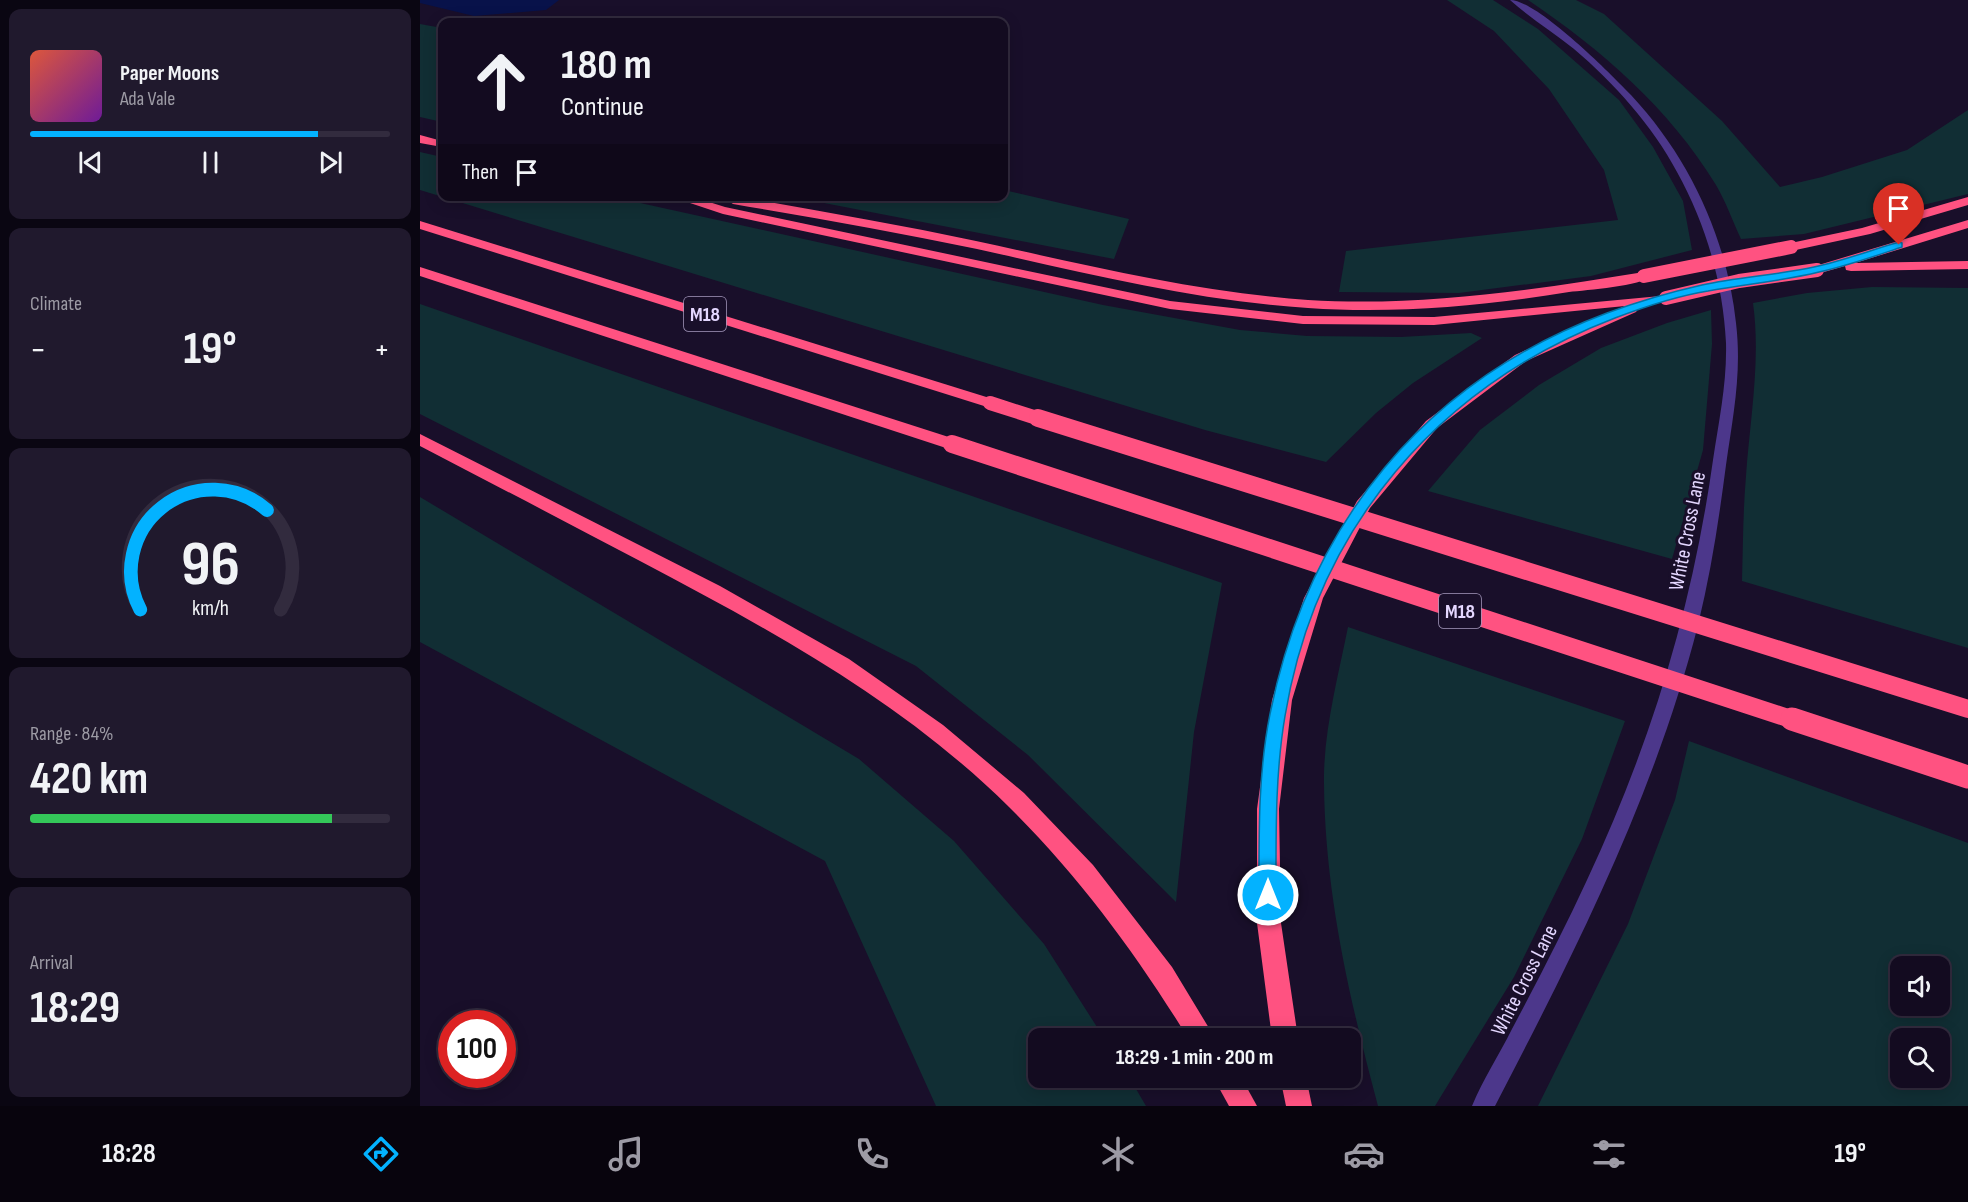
<!DOCTYPE html>
<meta charset="utf-8">
<style>
body{margin:0;font-family:"Sofia Sans Condensed",sans-serif;background:#20192d;color:#f1f3f6;height:100vh;display:flex;flex-direction:column;font-size:22px;white-space:nowrap}
*{box-sizing:border-box;margin:0}
p{font-size:20px;color:#9d9ba5}
.icon{flex:none;width:33px;height:33px;fill:none;stroke:currentColor;stroke-width:2;stroke-linecap:round;stroke-linejoin:round}
.map{position:relative;flex:1;overflow:hidden}
.side{display:flex;flex-direction:column;gap:9px;padding:9px;background:#0a0612;width:420px}
.side>*{flex:none}
.top-card{position:absolute;left:18px;top:18px;width:570px;height:183px;border-radius:12px;box-shadow:0 3px 15px #0003,0 0 0 2px #322b3e;background:#130b20;color:#f1f3f6;overflow:hidden}
.fabs{position:absolute;left:1470px;top:956px;display:grid;gap:12px}
.fabs a{display:grid;place-items:center;width:60px;height:60px;border-radius:12px;background:#130b20;box-shadow:0 3px 15px #0003,0 0 0 2px #322b3e;font-size:30px}
.speed{position:absolute;left:18px;top:1010px;display:flex;gap:12px;font-size:30px;font-weight:700;text-align:center}
.speed>*{display:grid;place-content:center;width:78px;height:78px;border-radius:50%;background:#130b20;box-shadow:0 3px 15px #0003,0 0 0 2px #322b3e;line-height:1}
.speed .limit{border:9px solid #d22;background:#fff;color:#111}
.pin{position:absolute;display:grid;place-items:center;width:51px;height:51px;color:#fff;margin:-62px -26px;border-radius:50% 50% 50% 0;rotate:-45deg;box-shadow:0 0 6px #0007}
.pin .icon{rotate:45deg}
.me{position:absolute;width:66px;margin:-33px;rotate:0deg;stroke-linejoin:round;filter:drop-shadow(0 0 4px #0008)}
.turn{display:flex;align-items:center;gap:21px;height:126px;padding:0 24px;font-size:27px}
.turn .icon{width:78px;height:78px;stroke-width:2.5}
.turn b{display:block;font-size:42px;line-height:51px}
.then{display:flex;align-items:center;height:57px;padding:0 24px;background:#0003;gap:12px;font-size:22px}
.big{font-size:45px;font-weight:700;line-height:1.1}
.side .widget{flex:1;display:flex;flex-direction:column;justify-content:center;gap:9px;min-width:0;padding:0 21px;border-radius:12px;background:#20192d}
.side .dial{align-items:center;gap:0}
.dial svg{height:156px;overflow:visible;fill:none;stroke:#322b3e;stroke-width:7;stroke-linecap:round;text-anchor:middle}
.dial text{fill:#f1f3f6;stroke:none}
.song{display:flex;align-items:center;gap:18px}
.cover{width:72px;height:72px;border-radius:9px;background:linear-gradient(135deg,hsl(10 70% 55%),hsl(280 70% 35%))}
.played{height:6px;border-radius:3px;background:linear-gradient(90deg,#03b2ff 80%,#322b3e 80%)}
.keys{display:flex;justify-content:space-around;direction:ltr}
.heat{display:flex;justify-content:space-between;align-items:center;font-size:33px;direction:ltr}
.charge{height:9px;border-radius:4px;background:linear-gradient(90deg,#34c759 84%,#322b3e 0)}
.trip{position:absolute;left:608px;top:1028px;width:333px;height:60px;border-radius:12px;background:#130b20;box-shadow:0 3px 15px #0003,0 0 0 2px #322b3e;font-weight:700;line-height:60px;text-align:center}
.tab-bar{display:flex;height:96px;justify-content:space-around;align-items:center;background:#08040d;color:#9d9ba5}
.tab-bar .icon{width:42px;height:42px}
.tab-bar .selected{color:#03b2ff}
.tab-bar b{font-size:27px;color:#f1f3f6}
main{display:flex;flex:1;min-height:0}
.map>svg:first-child{display:block}
.green{fill:#112e34;fill-rule:evenodd}
.water{fill:#08124a}
.lines{fill:none;stroke-linecap:round;stroke-linejoin:round}
.minor{fill:#4c378b;fill-rule:evenodd}
.highway{fill:#ff5281;fill-rule:evenodd}
.highway-bridge-far2{stroke:#ff5281;stroke-width:14}
.highway-bridge-far1{stroke:#ff5281;stroke-width:18}
.highway-bridge{stroke:#ff5281;stroke-width:23}
.route{fill:#03b2ff;stroke:#0274a6;stroke-width:1.5}
.labels{text-anchor:middle;stroke-width:6;stroke-linejoin:round;paint-order:stroke}
.shield{fill:#190f2a;stroke:#a79bbf;stroke-width:1.5}
.shield-label{font-size:20px;font-weight:bold;fill:#e4d7ff}
.street-label{font-size:21px;fill:#e4d7ff;stroke:#190f2a}
</style>
<main>
<section class="side">
<div class="widget">
<div class="song"><i class="cover"></i><div><b>Paper Moons</b><p>Ada Vale</p></div></div>
<div class="played"></div>
<div class="keys"><svg class="icon" aria-label="previous" viewBox="0 0 24 24"><path d="M18 5L8 12l10 7zM5 5v14"/></svg><svg class="icon" aria-label="pause" viewBox="0 0 24 24"><path d="M8 5v14M16 5v14"/></svg><svg class="icon" aria-label="next" viewBox="0 0 24 24"><path d="M6 5l10 7-10 7zM19 5v14"/></svg></div>
</div>
<div class="widget"><p>Climate</p>
<div class="heat"><a>−</a><b class="big">19°</b><a>+</a></div>
</div>
<div class="widget dial"><svg viewBox="0 0 100 80">
<path d="M14 69A42 42 0 1 1 86 69"/>
<path d="M14 69A42 42 0 0 1 79 18" stroke="#03b2ff"/>
<text x="50" y="56" font-size="32" font-weight="700">96</text>
<text x="50" y="72" font-size="11">km/h</text>
</svg></div>
<div class="widget"><p>Range · 84%</p><b class="big">420 km</b><div class="charge"></div></div>
<div class="widget"><p>Arrival</p><b class="big">18:29</b></div>
</section>
<div class="map">
<svg width="1548" height="1106" viewBox="0 0 1548 1106">
<rect width="100%" height="100%" fill="#190f2a"/>
<!-- green -->
<g class="green">
<polygon points="1027,0 1073,0 1118,29 1199,100 1233,147 1263,201 1272,250 1171,276 1039,293 919,292 926,251 1198,220 1184,170 1129,89 1074,31"/>
<path d="M1108,0H1156L1184,14L1302,121L1360,187L1402,177L1487,150L1548,110V194L1384,234L1321,239C1313,222 1306,202 1296,185C1249,108 1182,50 1108,0Z"/>
<polygon points="0,24 22,28 22,122 0,117"/>
<polygon points="0,152 22,157 22,196 193,197 683,305 820,330 887,336 981,337 1051,333 1062,338 993,383 956,413 906,462 785,430 0,190"/>
<polygon points="584,190 709,219 694,259 373,197 584,196"/>
<path d="M1452,287L1548,288V648L1322,581C1323,546 1323,511 1326,476C1330,419 1341,360 1333,303L1387,293Z"/>
<polygon points="0,304 802,583 774,732 756,902 608,755 496,666 0,414"/>
<polygon points="1291,310 1292,344 1283,450 1252,559 1008,491 1060,430 1119,385 1181,348 1247,323"/>
<polygon points="0,497 439,759 534,841 624,944 684,1038 618,1038 618,1077 709,1077 726,1106 516,1106 405,861 0,642"/>
<path d="M928,627L1205,721L1162,839L1094,977L1015,1106H958C930,1001 905,894 904,784C903,733 918,677 928,627Z"/>
<path d="M1269,741L1548,843V1106H1118L1208,924L1255,800ZM1480,966H1520V1005H1480ZM1480,1038H1520V1077H1480Z"/>
</g>
<!-- water -->
<polygon class="water" points="0,0 139,0 126,10 54,16 0,3"/>
<g class="lines">
<!-- minor -->
<path class="minor" d="M1090,0C1117,0 1190,73 1211,95C1269,157 1307,238 1316,323C1322,373 1313,416 1306,465C1299,519 1291,572 1278,625C1235,794 1155,952 1075,1106H1052C1063,1079 1079,1055 1092,1029C1118,980 1144,930 1167,880C1231,743 1272,609 1293,460C1299,420 1307,383 1306,343C1303,283 1286,224 1257,172C1232,125 1194,83 1154,49C1133,32 1110,18 1090,0Z"/>
<!-- highway -->
<g class="highway">
<polygon points="0,135 22,141 22,147 0,143"/>
<polygon points="249,196 270,196 305,207 750,301 883,316 1014,317 1251,295 1251,301 1214,305 1218,309 1216,312 1106,361 1017,428 950,508 903,598 872,700 859,809 861,923 878,1038 852,1038 837,923 837,809 852,700 884,598 937,501 1006,421 1095,355 1205,306 1014,325 883,324 750,309 303,214"/>
<path d="M315,196C395,210 476,224 556,241C666,265 776,292 888,300C1001,307 1113,290 1224,272L1231,276C1222,286 1166,290 1149,292C1063,306 976,314 888,308C776,301 666,273 557,249C476,232 394,218 313,204L307,200Z"/>
<polygon points="1548,197 1548,205 1450,234 1371,251 1364,247 1366,244 1442,228"/>
<polygon points="1548,220 1548,228 1435,263 1548,261 1548,269 1431,271 1426,270 1425,266 1397,274 1390,270 1392,267"/>
<polygon points="0,221 576,400 578,403 576,406 564,406 0,229"/>
<polygon points="0,267 538,440 540,444 532,449 526,448 0,276"/>
<path d="M0,434L300,586L429,659L523,725L604,793L673,865L752,967L795,1038H768C717,955 659,876 589,807C483,702 351,630 220,561C146,522 73,484 0,446Z"/>
<polygon points="793,1077 821,1077 837,1106 809,1106"/>
<polygon points="860,1077 886,1077 892,1106 866,1106"/>
</g>
<!-- highway-bridge-far2 -->
<g class="highway-bridge-far2">
<polyline points="1224,276 1371,247"/>
<polyline points="1246,298 1319,281 1397,270"/>
<polyline points="570,403 623,420"/>
</g>
<!-- highway-bridge-far1 -->
<g class="highway-bridge-far1">
<polyline points="618,418 1548,709"/>
<polyline points="532,444 1377,721"/>
</g>
<!-- highway-bridge -->
<polyline class="highway-bridge" points="1372,719 1548,777"/>
</g>
<!-- route -->
<path class="route" d="M1479,242L1482,243V247C1455,256 1427,266 1399,272C1363,281 1325,284 1288,291C1257,296 1224,307 1195,318C1018,386 896,528 865,716C855,775 856,835 856,895L854,900L848,903L841,900L839,895C839,835 838,773 850,714C888,524 1005,381 1187,313C1217,302 1251,292 1282,285C1319,277 1357,275 1394,267C1423,261 1451,250 1479,242Z"/>
<g class="labels">
<!-- shield labels -->
<g class="shield">
<rect x="264" y="297" width="42" height="34" rx="4.5"/>
<rect x="1019" y="594" width="42" height="34" rx="4.5"/>
</g>
<g class="shield-label">
<text x="285" y="321">M18</text>
<text x="1040" y="618">M18</text>
</g>
<!-- street labels -->
<g class="street-label">
<text transform="translate(1267 531) rotate(-79)" y="7">White Cross Lane</text>
<text transform="translate(1104 980) rotate(-63)" y="7">White Cross Lane</text>
</g>
</g>
</svg>
<div class="fabs">
<a><svg class="icon" aria-label="sound" viewBox="0 0 24 24"><path d="M4 9h4l5-4v14l-5-4H4zM17 9q2 3 0 6"/></svg></a>
<a><svg class="icon" aria-label="search" viewBox="0 0 24 24"><circle cx="10" cy="10" r="6"/><path d="M15 15l6 6"/></svg></a>
</div>
<div class="speed"><div class="limit">100</div></div>
<div class="pin" style="left:1479px;top:245px;background:#d93025"><svg class="icon" aria-label="arrive" viewBox="0 0 24 24"><path d="M6 21V4h12l-3 4 3 4H6"/></svg></div>
<svg class="me" style="left:848px;top:895px" viewBox="-20 -20 40 40"><circle r="17" fill="#03b2ff" stroke="#fff" stroke-width="3"/><path d="M0-11L8 9 0 5-8 9z" fill="#fff"/></svg>
<div class="trip">18:29 · 1 min · 200 m</div>
<div class="top-card">
<div class="turn"><svg class="icon" aria-label="ahead" viewBox="0 0 24 24"><path d="M12 20V5M6 11l6-6 6 6"/></svg><div><b>180 m</b>Continue</div></div>
<div class="then">Then<svg class="icon" aria-label="arrive" viewBox="0 0 24 24"><path d="M6 21V4h12l-3 4 3 4H6"/></svg></div>
</div>
</div>
</main>
<nav class="tab-bar">
<b>18:28</b>
<svg class="icon selected" aria-label="directions" viewBox="0 0 24 24"><path d="M12 3l9 9-9 9-9-9zM9 14v-3h6M13 9l2 2-2 2"/></svg>
<svg class="icon" aria-label="music" viewBox="0 0 24 24"><path d="M9 18V5l10-2v13"/><circle cx="6" cy="18" r="3"/><circle cx="16" cy="16" r="3"/></svg>
<svg class="icon" aria-label="phone" viewBox="0 0 24 24"><path d="M5 4h4l2 5-3 2q2 4 5 5l2-3 5 2v4C11 20 4 13 5 4z"/></svg>
<svg class="icon" aria-label="climate" viewBox="0 0 24 24"><path d="M12 3v18M4 7l16 10M4 17L20 7"/></svg>
<svg class="icon" aria-label="car" viewBox="0 0 24 24"><path d="M5 17H2v-5l4-1 3-4h7l3 4 3 1v5h-3M9 17h6M6 11h13"/><circle cx="7" cy="17" r="2"/><circle cx="17" cy="17" r="2"/></svg>
<svg class="icon" aria-label="filters" viewBox="0 0 24 24"><path d="M4 7h16M4 17h16"/><circle cx="9" cy="7" r="2"/><circle cx="15" cy="17" r="2"/></svg>
<b>19°</b>
</nav>
